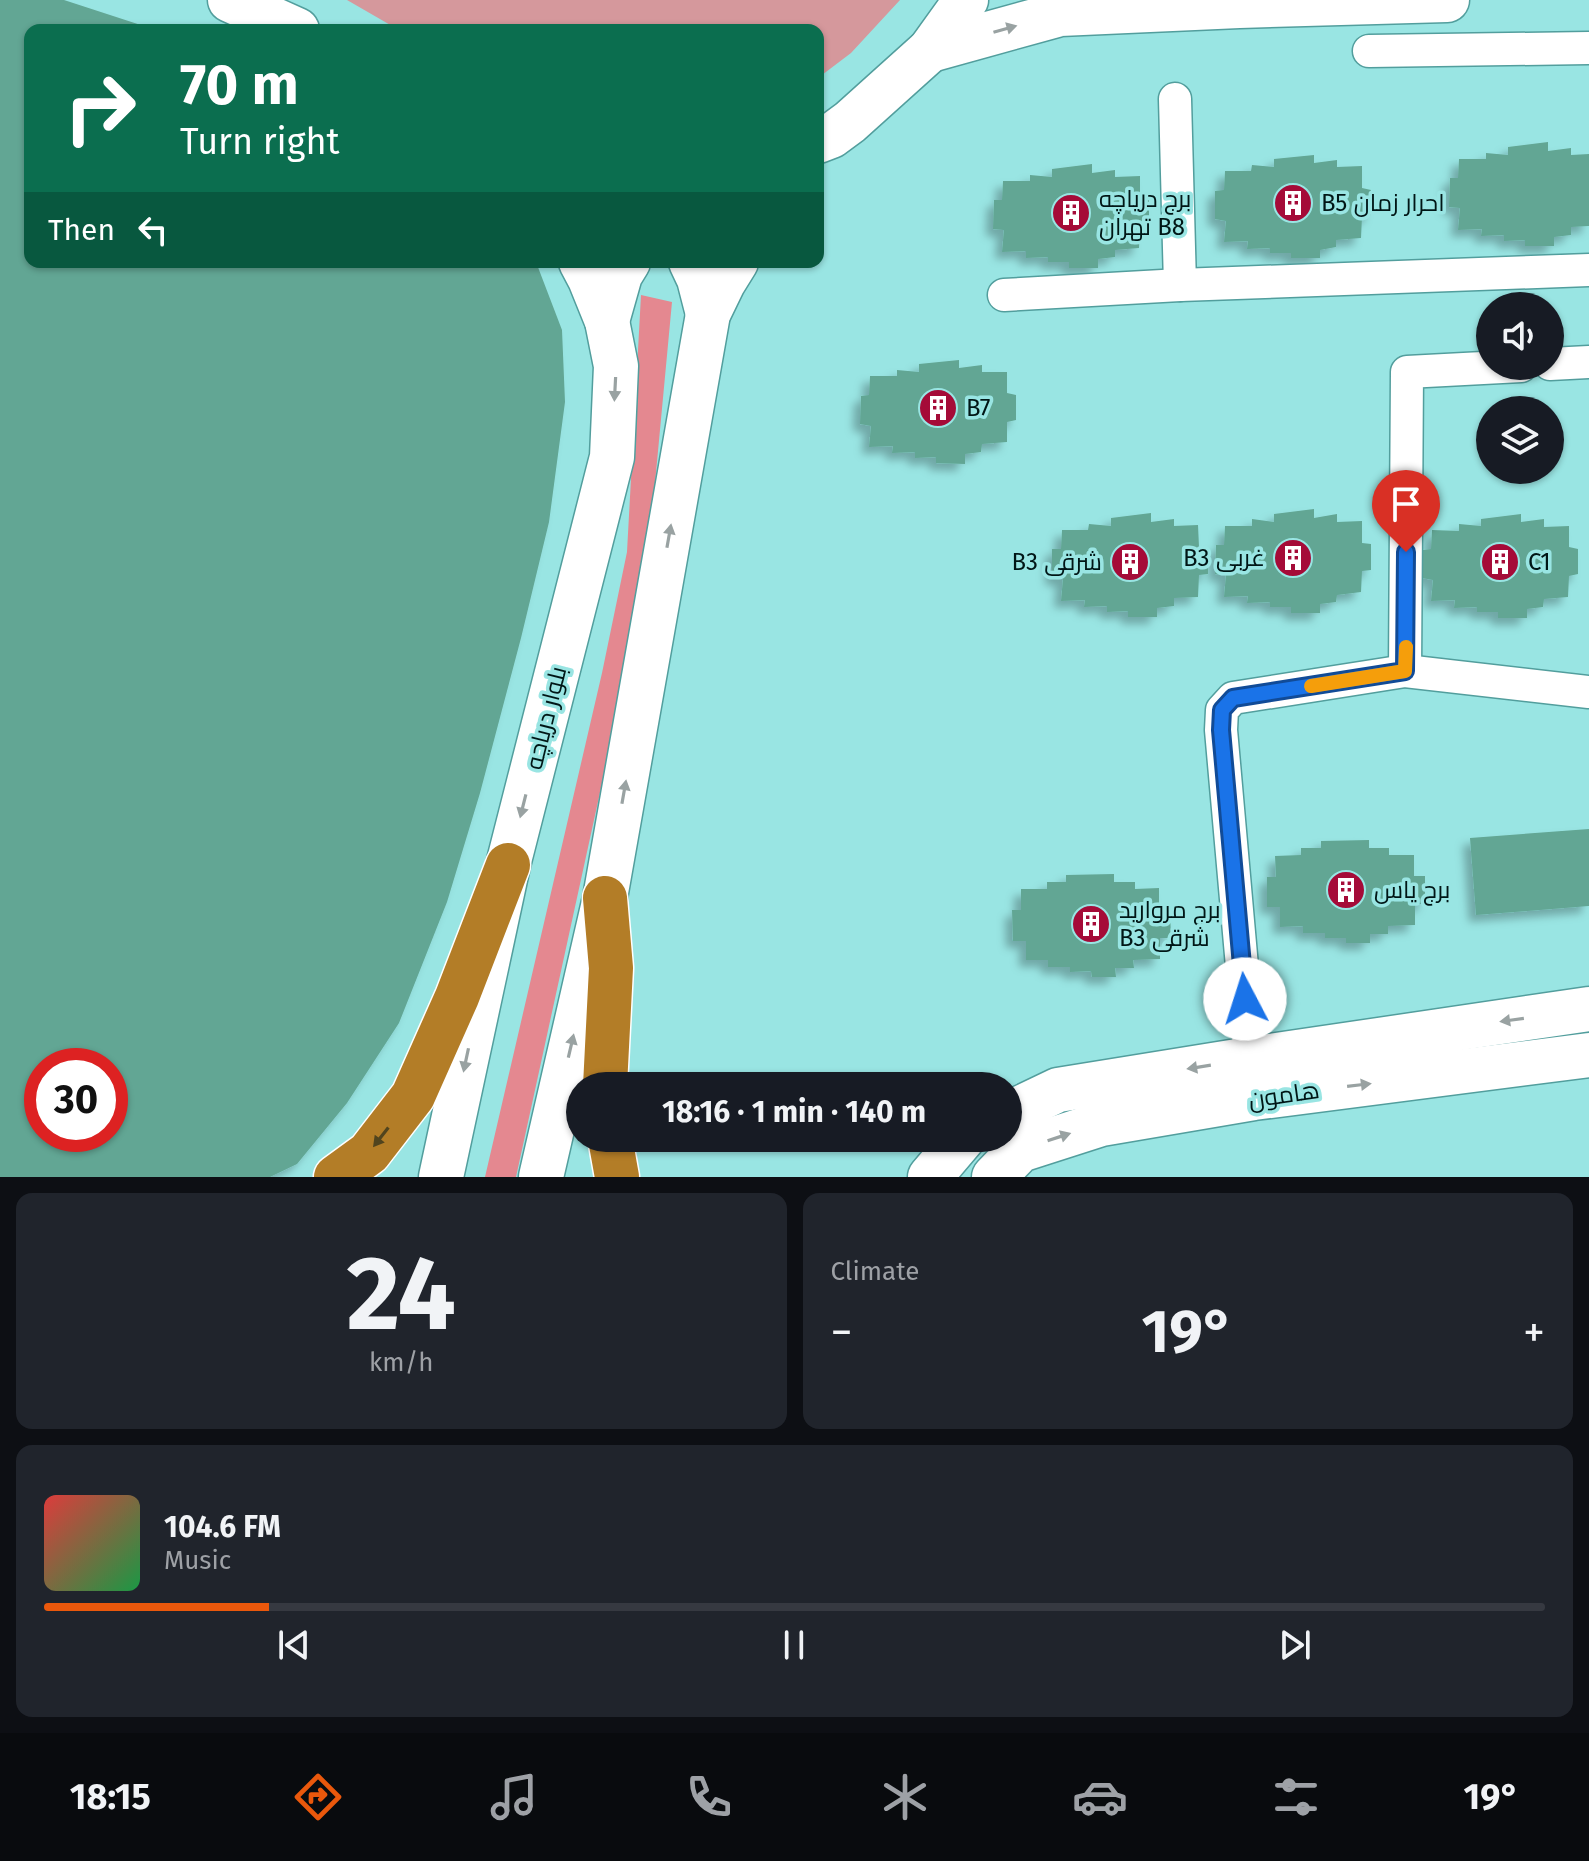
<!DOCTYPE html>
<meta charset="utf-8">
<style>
body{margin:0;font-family:"Fira Sans",Cairo,sans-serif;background:#20242c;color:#f1f3f6;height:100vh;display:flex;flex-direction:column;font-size:30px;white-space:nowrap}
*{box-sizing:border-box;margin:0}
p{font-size:26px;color:#9ea1a6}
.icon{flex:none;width:44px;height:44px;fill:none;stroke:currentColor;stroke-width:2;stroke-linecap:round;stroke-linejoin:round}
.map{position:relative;height:1177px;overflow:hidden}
.side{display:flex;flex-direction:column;gap:16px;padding:16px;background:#0d0f14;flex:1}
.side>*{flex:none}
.guide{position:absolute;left:24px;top:24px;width:800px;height:244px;border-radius:16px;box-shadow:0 2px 6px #0004;background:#0b6e4f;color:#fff;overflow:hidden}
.controls{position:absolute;left:1476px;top:292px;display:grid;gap:16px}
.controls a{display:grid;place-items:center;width:88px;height:88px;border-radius:50%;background:#171b24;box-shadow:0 2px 6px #0004;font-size:40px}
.speed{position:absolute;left:24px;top:1048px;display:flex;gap:16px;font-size:40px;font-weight:700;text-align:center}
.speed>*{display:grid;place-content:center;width:104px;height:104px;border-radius:50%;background:#171b24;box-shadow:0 2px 6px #0004;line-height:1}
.speed .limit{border:12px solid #d22;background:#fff;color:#111}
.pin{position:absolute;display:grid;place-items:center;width:68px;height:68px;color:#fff;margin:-82px -34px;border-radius:50% 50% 50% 0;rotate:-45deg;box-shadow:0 0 8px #0007}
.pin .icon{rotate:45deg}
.me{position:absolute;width:88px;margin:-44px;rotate:355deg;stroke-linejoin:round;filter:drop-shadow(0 0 6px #0008)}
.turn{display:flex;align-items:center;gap:28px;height:168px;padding:0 24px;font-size:36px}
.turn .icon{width:104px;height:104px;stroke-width:2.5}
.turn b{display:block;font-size:56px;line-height:68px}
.then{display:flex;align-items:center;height:76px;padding:0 24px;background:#0003;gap:16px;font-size:30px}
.big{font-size:60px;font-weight:700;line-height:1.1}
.side .widget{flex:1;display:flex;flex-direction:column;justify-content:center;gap:12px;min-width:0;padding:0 28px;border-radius:16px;background:#20242c}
.side .dial{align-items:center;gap:0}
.dial b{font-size:104px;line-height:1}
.song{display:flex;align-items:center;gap:24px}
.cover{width:96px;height:96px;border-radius:12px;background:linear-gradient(135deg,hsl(0 70% 55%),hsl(140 70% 35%))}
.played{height:8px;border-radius:4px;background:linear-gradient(90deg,#ea580c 15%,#363941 15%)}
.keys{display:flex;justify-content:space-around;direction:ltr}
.heat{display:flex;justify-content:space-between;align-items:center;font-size:44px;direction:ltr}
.side .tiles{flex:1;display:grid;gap:16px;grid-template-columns:1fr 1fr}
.widget:last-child{grid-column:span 2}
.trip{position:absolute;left:566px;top:1072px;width:456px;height:80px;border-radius:40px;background:#171b24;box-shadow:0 2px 6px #0004;font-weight:700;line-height:80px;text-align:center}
.tab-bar{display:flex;height:128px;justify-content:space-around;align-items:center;background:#090b0e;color:#9ea1a6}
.tab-bar .icon{width:56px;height:56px}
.tab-bar .active{color:#ea580c}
.tab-bar b{font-size:36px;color:#f1f3f6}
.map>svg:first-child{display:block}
.green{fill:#d5989c}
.forest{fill:#e48890}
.building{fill:#62a694;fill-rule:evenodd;filter:url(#shadow)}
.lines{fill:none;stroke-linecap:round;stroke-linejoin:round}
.street-casing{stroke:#529e9d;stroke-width:35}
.secondary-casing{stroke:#529e9d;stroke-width:47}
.highway-casing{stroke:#fff;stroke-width:47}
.street{stroke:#fff;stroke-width:32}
.secondary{stroke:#fff;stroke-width:44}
.highway{stroke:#b37d27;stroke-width:44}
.oneway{fill:#99a2a2}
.oneway2{fill:#51441e}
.route-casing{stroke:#114b97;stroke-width:20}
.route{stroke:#1a73e8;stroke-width:14}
.slow{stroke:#f59e0b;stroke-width:14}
.labels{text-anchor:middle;stroke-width:7;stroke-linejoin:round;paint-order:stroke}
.poi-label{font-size:24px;fill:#001616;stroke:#99e5e3;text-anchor:start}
.street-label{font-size:24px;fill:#001616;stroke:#99e5e3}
</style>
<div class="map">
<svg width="1589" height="1177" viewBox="0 0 1589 1177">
<defs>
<filter id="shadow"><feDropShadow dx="-7" dy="7" stdDeviation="4" flood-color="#0004"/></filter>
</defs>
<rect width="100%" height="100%" fill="#99e5e3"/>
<!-- green -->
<polygon class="green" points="347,0 900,0 851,53 818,78 818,30 399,30"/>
<!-- forest -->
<polygon class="forest" points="641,295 672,302 652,515 632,646 516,1177 485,1177 602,673 627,552"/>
<!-- building -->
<g class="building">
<path d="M0,0H64L153,29L30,30V262H536L562,330L565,402L549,522L521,638L480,793L447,902L399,1023L347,1103L297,1164L270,1177H0ZM42,1066H110V1134H42Z"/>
<polygon points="1548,142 1548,151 1571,148 1571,155 1589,154 1589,226 1571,227 1571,235 1554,237 1554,246 1525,246 1525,240 1504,241 1504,235 1481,236 1482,229 1458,230 1460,208 1449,207 1450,178 1458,178 1459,159 1486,159 1486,153 1508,155 1508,147"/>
<polygon points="1314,155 1314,163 1337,160 1337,167 1362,166 1362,188 1371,190 1371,215 1362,217 1361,238 1336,240 1336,247 1320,250 1320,258 1291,258 1291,253 1270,253 1270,248 1247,249 1248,241 1224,242 1226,221 1215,219 1215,191 1224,190 1225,171 1251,171 1252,165 1274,167 1274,159"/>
<polygon points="1092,164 1092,173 1115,170 1115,177 1140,176 1140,198 1149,199 1149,225 1140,226 1139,248 1115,250 1115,257 1098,259 1098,268 1069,268 1069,262 1048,262 1048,257 1026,258 1026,251 1002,252 1004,230 993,229 994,200 1002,200 1003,181 1030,181 1030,175 1052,177 1052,169"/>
<polygon points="959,360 959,368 982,365 982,372 1007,372 1007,393 1016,395 1016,420 1007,422 1007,442 982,444 981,452 965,454 965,464 936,463 936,457 915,458 915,452 892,453 893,446 869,447 871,426 860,424 861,396 869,395 870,376 897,376 897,370 919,372 919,364"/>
<polygon points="1314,509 1314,518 1337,514 1337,522 1362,521 1362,543 1371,544 1371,570 1362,571 1361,592 1337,595 1336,602 1320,604 1320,613 1291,613 1291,607 1270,607 1270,602 1247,603 1248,596 1224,597 1226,575 1215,574 1216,545 1224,545 1225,526 1252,526 1252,519 1274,522 1274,514"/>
<polygon points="1151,513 1151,522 1174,519 1174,526 1198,525 1199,547 1208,549 1208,574 1199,575 1198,597 1174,598 1174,606 1157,608 1157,617 1128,617 1128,611 1107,612 1107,606 1084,607 1085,600 1061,601 1063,579 1052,578 1052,549 1061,549 1062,530 1088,530 1089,524 1111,526 1111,518"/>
<polygon points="1521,514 1521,522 1544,519 1544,527 1569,526 1569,547 1578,549 1578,574 1569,576 1568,597 1544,599 1543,607 1527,609 1527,618 1498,618 1498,612 1477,612 1477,607 1454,608 1455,600 1431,601 1433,580 1422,578 1423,550 1431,549 1432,530 1459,531 1459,524 1481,526 1481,519"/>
<polygon points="1589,829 1589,906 1476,915 1470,838"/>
<polygon points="1369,840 1369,848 1389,848 1389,855 1414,855 1414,876 1425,876 1425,904 1415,904 1415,925 1388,926 1388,934 1370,934 1370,943 1346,943 1346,938 1325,938 1325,933 1303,933 1303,926 1280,927 1280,907 1267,907 1267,877 1276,877 1275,856 1301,855 1301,848 1321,848 1321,841"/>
<polygon points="1114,874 1114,882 1135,882 1135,889 1159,888 1159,910 1170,910 1171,938 1160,938 1160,959 1133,960 1134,968 1115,968 1116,977 1092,977 1091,971 1070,972 1070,967 1048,967 1048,960 1026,960 1026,941 1013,941 1012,910 1021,910 1021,889 1047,889 1047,882 1066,882 1066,875"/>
</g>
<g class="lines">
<defs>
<g id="street">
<polyline points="1369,51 1589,48"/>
<polyline points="1175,99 1180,285"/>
<polyline points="1004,295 1180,285 1589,270"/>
<polyline points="1550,364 1589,362"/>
<polyline points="1405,671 1407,372 1521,366"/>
<polyline points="1252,1079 1221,730 1222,710 1233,698 1405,671 1589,692"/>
</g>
<g id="secondary">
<polyline points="230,0 297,30"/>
<polyline points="930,50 1060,14 1239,6 1447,0"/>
<polyline points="818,141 831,136 850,122 930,50 966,0"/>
<polyline points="691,262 699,279 708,314"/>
<polyline points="607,321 620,275 628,262"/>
<polyline points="1008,1114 1058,1090 1250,1059 1589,1009"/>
<polyline points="441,1177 508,865 612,457 616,366 607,321 590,279 581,262"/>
<polyline points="541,1177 605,898 708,314 723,283 736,262"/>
<polyline points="930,1177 963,1138"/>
<polyline points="994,1177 1020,1150 1101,1124 1254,1098 1589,1055"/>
</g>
<g id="highway">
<polyline points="605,1086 611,968 605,898"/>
<polyline points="610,1138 617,1177"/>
<polyline points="336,1177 369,1153 413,1096 457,997 508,865"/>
</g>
</defs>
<!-- street casing -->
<use href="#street" class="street-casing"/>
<!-- secondary casing -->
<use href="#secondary" class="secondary-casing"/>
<!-- highway casing -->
<use href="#highway" class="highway-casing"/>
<!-- street -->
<use href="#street" class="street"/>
<!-- secondary -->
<use href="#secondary" class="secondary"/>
<!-- highway -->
<use href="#highway" class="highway"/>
</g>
<!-- one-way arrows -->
<defs><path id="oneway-solid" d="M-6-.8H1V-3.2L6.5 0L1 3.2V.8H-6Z" transform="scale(2)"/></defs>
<g class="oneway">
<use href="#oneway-solid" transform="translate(1005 29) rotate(-16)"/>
<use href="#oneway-solid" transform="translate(615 389) rotate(93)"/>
<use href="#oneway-solid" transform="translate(669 536) rotate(-80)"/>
<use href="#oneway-solid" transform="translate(624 792) rotate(-80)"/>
<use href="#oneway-solid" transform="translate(523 806) rotate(104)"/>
<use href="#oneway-solid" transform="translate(1512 1020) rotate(172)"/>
<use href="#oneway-solid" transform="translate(571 1046) rotate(-77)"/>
<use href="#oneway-solid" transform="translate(466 1060) rotate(102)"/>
<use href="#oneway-solid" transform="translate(1199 1067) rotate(171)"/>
<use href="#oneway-solid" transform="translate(1359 1085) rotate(-7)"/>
<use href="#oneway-solid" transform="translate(1059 1137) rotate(-18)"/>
</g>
<use class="oneway2" href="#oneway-solid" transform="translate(381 1137) rotate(128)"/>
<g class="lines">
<defs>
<polyline id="route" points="1245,999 1221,730 1222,710 1233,698 1405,671 1406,552"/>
</defs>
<!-- route casing -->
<use href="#route" class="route-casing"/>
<!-- route -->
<use href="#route" class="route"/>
<!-- slow -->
<polyline class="slow" points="1311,686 1405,671 1406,647"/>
</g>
<!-- icons -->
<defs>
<symbol id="building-disc" viewBox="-11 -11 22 22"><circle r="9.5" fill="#a50b38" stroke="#99e5e3"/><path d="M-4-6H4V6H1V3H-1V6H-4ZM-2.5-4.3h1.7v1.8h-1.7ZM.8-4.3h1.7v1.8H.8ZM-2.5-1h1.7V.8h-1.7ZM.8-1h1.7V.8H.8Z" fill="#fff"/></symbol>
</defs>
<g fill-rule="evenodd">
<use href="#building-disc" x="1271" y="181" width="44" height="44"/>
<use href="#building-disc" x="1049" y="191" width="44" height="44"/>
<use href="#building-disc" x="916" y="386" width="44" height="44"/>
<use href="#building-disc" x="1271" y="536" width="44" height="44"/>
<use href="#building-disc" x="1108" y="540" width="44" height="44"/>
<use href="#building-disc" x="1478" y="540" width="44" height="44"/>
<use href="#building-disc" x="1324" y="868" width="44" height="44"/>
<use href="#building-disc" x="1069" y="902" width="44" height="44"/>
</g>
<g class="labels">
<!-- poi labels -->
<g class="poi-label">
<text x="1099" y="207">برج دریاچه<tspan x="1099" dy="28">تهران B8</tspan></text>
<text x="1321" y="211">B5 احرار زمان</text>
<text x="966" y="416">B7</text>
<text x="1265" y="566" text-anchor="end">B3 غربی</text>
<text x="1102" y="570" text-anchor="end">B3 شرقی</text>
<text x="1528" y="570">C1</text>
<text x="1374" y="898">برج یاس</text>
<text x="1119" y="918">برج مروارید<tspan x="1119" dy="28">B3 شرقی</tspan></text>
</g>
<!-- street labels -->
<g class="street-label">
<text transform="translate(546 718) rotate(-76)" y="8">بلوار دریاچه</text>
<text transform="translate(1284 1095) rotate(-8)" y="8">هامون</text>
</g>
</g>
</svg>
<div class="controls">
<a><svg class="icon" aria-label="sound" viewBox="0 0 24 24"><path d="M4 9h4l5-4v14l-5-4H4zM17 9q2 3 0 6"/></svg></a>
<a><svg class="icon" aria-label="layers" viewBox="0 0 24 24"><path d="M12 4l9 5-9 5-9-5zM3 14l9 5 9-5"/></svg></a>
</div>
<div class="speed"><div class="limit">30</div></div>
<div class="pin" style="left:1406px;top:552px;background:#d93025"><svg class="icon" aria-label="arrive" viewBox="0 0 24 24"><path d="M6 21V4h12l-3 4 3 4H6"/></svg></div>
<svg class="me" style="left:1245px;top:999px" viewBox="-20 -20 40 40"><circle r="19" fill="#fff"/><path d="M0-13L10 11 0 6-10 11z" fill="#1a73e8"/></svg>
<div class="trip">18:16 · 1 min · 140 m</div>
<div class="guide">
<div class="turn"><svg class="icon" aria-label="right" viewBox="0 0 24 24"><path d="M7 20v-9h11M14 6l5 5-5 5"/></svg><div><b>70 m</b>Turn right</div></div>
<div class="then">Then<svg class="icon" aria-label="left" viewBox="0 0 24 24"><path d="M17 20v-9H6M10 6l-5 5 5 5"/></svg></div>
</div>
</div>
<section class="side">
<div class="tiles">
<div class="widget dial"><b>24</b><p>km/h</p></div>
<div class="widget"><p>Climate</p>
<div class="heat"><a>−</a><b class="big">19°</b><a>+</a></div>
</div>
<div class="widget">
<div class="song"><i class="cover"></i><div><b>104.6 FM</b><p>Music</p></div></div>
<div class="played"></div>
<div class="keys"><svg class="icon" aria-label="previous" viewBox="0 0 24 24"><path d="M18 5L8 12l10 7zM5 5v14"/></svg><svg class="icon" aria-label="pause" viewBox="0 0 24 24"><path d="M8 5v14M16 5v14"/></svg><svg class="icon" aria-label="next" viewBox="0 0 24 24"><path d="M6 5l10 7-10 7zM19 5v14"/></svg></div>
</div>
</div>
</section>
<nav class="tab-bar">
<b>18:15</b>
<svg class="icon active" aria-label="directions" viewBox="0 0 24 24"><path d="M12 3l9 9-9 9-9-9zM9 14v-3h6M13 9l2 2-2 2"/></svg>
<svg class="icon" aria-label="music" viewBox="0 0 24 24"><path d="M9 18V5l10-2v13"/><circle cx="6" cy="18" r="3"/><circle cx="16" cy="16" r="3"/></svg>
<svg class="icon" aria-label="phone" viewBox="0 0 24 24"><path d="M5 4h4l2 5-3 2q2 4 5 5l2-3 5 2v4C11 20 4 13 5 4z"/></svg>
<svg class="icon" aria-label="climate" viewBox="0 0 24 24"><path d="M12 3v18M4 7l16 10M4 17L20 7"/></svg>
<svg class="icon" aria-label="car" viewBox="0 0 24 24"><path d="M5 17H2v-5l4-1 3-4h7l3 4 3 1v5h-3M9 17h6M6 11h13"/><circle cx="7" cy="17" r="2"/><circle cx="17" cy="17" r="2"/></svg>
<svg class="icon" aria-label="filters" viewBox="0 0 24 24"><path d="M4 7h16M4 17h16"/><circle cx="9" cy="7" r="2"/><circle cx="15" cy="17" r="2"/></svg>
<b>19°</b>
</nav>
